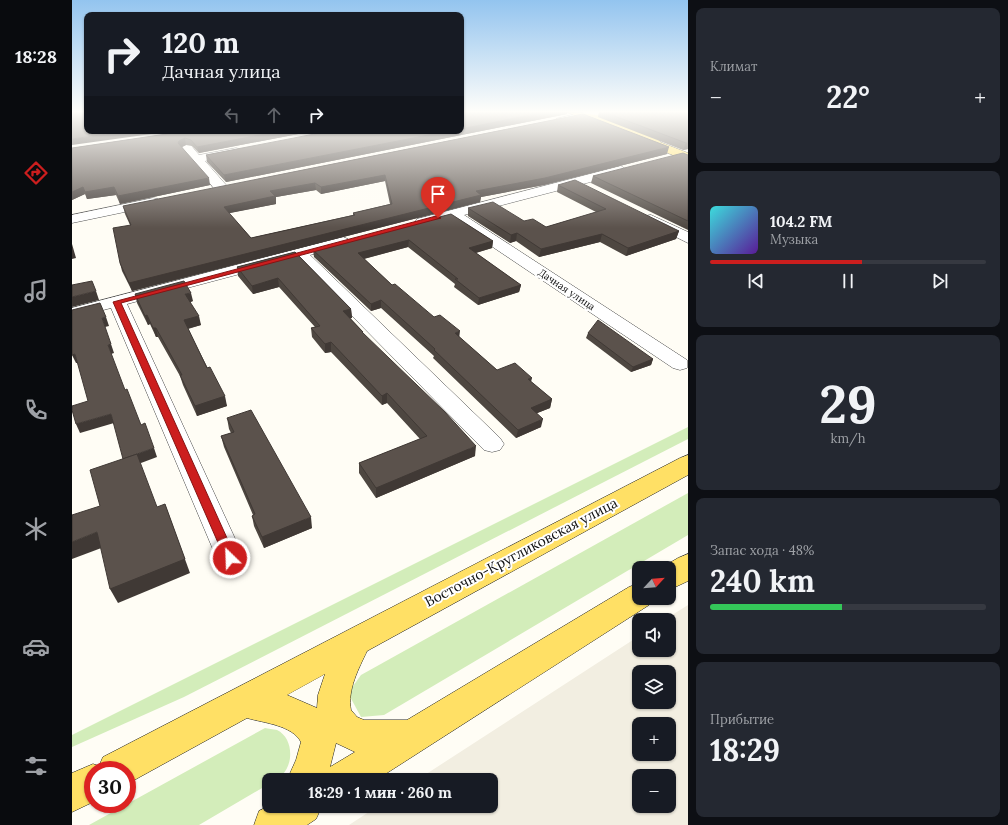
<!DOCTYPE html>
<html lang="ru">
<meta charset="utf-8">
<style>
body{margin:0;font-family:Lora,serif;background:#242831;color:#f1f3f6;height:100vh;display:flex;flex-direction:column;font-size:15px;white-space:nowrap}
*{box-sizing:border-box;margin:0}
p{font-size:13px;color:#9ea1a6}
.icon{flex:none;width:22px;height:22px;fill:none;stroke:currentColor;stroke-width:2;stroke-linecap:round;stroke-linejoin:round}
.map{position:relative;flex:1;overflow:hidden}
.drawer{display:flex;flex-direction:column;gap:8px;padding:8px;background:#0d0f14;width:320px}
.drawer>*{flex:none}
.hud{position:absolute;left:12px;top:12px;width:380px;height:122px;border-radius:8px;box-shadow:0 1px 3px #0004;background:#171b24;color:#f1f3f6;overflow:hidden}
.needle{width:26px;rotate:64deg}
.buttons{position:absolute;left:560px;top:561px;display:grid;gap:8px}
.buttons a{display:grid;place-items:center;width:44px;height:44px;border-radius:8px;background:#171b24;box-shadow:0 1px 3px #0004;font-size:20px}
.speed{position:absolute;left:12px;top:761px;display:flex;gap:8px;font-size:20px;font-weight:700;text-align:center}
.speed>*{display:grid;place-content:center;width:52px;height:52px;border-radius:50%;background:#171b24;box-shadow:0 1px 3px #0004;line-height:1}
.speed .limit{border:6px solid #d22;background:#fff;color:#111}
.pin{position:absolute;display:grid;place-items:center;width:34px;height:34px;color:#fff;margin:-41px -17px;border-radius:50% 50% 50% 0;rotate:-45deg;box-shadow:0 0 4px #0007}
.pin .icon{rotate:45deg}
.me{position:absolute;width:44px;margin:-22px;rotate:336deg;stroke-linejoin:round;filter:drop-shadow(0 0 3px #0008)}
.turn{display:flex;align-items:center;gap:14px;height:84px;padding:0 12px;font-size:18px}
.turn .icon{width:52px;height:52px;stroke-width:2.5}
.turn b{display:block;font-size:28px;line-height:34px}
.lanes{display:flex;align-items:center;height:38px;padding:0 12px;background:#0003;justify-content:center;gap:20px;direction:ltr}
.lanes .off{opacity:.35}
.big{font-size:30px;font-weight:700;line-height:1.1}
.drawer .tile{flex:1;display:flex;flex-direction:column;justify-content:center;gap:6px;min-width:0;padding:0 14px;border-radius:8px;background:#242831}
.drawer .dial{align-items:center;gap:0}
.dial b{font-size:52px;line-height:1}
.song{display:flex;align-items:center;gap:12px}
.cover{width:48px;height:48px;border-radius:6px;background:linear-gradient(135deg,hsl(180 70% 55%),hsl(270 70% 35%))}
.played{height:4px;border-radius:2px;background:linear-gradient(90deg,#cc1e1e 55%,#363941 55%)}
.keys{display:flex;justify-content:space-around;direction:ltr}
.heat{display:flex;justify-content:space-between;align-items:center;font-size:22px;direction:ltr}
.charge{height:6px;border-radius:3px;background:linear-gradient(90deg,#34c759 48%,#363941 0)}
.trip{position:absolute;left:190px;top:773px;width:236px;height:40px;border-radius:8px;background:#171b24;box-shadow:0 1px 3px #0004;font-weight:700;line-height:40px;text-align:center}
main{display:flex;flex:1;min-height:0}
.dock{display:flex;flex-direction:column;width:72px;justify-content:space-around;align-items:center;background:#090b0e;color:#9ea1a6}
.dock .icon{width:28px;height:28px}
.dock .current{color:#cc1e1e}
.dock b{font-size:18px;color:#f1f3f6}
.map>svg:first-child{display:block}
.green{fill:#d3edba}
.plaza{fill:#f2eee1;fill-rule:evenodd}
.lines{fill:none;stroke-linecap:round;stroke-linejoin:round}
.minor-casing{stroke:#444;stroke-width:1}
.major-casing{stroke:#222;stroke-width:1}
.minor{fill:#fff;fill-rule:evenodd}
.major{fill:#ffe065;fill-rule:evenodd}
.wall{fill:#4e4741;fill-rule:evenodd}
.shaded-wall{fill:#403935}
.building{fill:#5b524c;stroke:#403935;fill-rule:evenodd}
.route{fill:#cc1e1e;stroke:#851414}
.labels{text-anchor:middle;stroke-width:4;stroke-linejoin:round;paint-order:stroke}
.far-street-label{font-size:10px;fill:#111;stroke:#fff}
.near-street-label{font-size:14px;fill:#111;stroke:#fff}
</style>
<main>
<nav class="dock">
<b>18:28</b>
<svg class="icon current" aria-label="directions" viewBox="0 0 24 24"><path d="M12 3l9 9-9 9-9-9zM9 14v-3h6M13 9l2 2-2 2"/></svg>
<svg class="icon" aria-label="music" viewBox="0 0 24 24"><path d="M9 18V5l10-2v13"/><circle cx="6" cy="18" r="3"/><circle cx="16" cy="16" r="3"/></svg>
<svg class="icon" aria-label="phone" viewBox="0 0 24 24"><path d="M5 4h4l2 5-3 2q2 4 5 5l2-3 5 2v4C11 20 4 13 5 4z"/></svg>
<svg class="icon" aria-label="climate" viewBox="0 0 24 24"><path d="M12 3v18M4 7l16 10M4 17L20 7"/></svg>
<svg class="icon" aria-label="car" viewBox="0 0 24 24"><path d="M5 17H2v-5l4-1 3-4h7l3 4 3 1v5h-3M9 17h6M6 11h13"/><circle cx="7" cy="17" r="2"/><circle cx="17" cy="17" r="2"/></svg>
<svg class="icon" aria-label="filters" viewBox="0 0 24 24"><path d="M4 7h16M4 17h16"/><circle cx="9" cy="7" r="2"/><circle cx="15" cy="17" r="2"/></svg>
</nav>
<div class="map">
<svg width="616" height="825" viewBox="0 0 616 825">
<rect width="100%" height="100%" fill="#fffdf5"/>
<!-- green -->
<g class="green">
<polygon points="616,427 616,439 112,697 0,747 0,735"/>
<polygon points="616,493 616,535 312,715 289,717 276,693 289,675"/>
<path d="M193,728C196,729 201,729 205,730C226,740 221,780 197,780V784L127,825H17Z"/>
</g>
<!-- plaza -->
<path class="plaza" d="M616,605V825H277L306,806H419V780H345L567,636V650H597V620H592ZM567,672H597V702H567ZM567,724H597V754H567ZM567,776H597V806H567Z"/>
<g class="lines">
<defs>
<g id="minor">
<polygon points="512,112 531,112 530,114 488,124 483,121 484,119"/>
<polygon points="96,131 107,131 127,155 164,148 168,149 170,151 168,153 133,161 155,186 157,189 155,192 145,192"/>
<polygon points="549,166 555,170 553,173 392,215 615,360 615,368 608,370 601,368 379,219 350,226 345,225 343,222 345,219"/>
<polygon points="81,198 86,199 88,202 86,205 0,223 0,215"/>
<polygon points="579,215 616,232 616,243 574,222 572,219 574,216"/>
<polygon points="271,237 276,239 279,242 276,245 238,255 428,438 432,444 428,450 420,452 412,450 224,259 55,304 172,558 168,566 158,570 148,566 39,308 0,318 0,308"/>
</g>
<g id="major">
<polygon points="495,112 526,115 587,139 588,142 616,153 616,161 565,141 564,138 539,127 531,127"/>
<path d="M616,455V475L295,651C287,668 275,690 279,710L285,717L292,720H335L557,587L567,583V598H581L577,605L304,780H253L258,767L283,752L264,743L258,767L253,780H215L224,760L229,742C220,725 192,723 175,718L55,784V770H21V802L0,812V773L21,764L27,766L31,757L608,458ZM253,674L246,695L245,708L215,695Z"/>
<polygon points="616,554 616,581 597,590 597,568 589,568 606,558"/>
<polygon points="197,806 250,806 244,819 235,825 182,825 187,811"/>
</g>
</defs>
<!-- minor casing -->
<use href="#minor" class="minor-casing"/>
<!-- major casing -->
<use href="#major" class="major-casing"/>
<!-- minor -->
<use href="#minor" class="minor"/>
<!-- major -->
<use href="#major" class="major"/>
</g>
<!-- wall -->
<g class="wall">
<polygon points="389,112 495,112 495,114 154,182 135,162 134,155"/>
<polygon points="527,112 616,112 616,149 611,150 526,117"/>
<path d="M511,114L595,154L472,185L409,197L408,202L60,291L50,271L48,263L58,225L53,214L51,206ZM313,181L318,204L281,213V215L179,238L157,213L204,204V197L244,190L249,194Z"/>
<polygon points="106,131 242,131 127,153 120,146 114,145 110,147 138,185 48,204 44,195 15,199 13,194 0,200 0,148 108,132"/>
<polygon points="616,155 616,230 519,183 521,176"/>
<polygon points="486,185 607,231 604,239 554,256 528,242 467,257 444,241 438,243 396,216 396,208 474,227 524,212 485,192"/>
<polygon points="379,214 421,241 420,248 404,253 449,285 447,292 406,305 382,287 383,284 336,247 292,259 320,285 387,337 425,370 459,382 480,399 478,408 465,413 469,427 444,438 361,358 362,356 309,308 299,311 242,257 241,250"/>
<polygon points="223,252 279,309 280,318 278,318 291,332 291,334 403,456 304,498 287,473 287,463 348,439 315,403 310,405 259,352 253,353 240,337 239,328 243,327 207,287 181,294 166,276 165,267"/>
<polygon points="63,294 121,301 118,302 129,325 116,329 155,406 125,416 111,385 108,376 86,337 84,337 78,324 76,325 65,303"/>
<polygon points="516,333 581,359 579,365 559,372 514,338"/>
<polygon points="155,418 240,528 192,548 182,526 180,516 181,515 152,447 149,436 159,433 157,429"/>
</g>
<!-- shaded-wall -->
<g class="shaded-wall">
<polygon points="473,112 495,112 495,114 154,182 152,175 377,131 389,131 389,129"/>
<polygon points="56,131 101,131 0,145 0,139"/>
<polygon points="209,131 242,131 127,153 125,147"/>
<polygon points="113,138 114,145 108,148 106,143 107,141"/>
<polygon points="614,143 616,143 616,149 611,150"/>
<polygon points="597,147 595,154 472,185 409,197 408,202 60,291 57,283 404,191"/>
<polygon points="313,175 313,181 249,194 249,187"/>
<polygon points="137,178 138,185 48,204 46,196"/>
<polygon points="243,183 244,190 204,197 204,204 153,214 152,207 198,191"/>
<polygon points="11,187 13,194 0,200 0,192"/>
<polygon points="42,187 44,195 15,199 13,192"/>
<polygon points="607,231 604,239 554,256 556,248"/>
<polygon points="445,233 444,241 438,243 439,235"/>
<polygon points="530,234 528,242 467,257 469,249"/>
<polygon points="337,240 336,247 287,260 286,253"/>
<polygon points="421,241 420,248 396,255 397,248"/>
<polygon points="0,244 4,258 0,259"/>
<polygon points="206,278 207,287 181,294 180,286"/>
<polygon points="449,285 447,292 406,305 407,298"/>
<polygon points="24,291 27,300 0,307 0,297"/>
<polygon points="119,293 121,301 116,303 113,294"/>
<polygon points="309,300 309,308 299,311 299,304"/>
<polygon points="279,309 280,318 272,320 271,311"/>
<polygon points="75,315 78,324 76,325 73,316"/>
<polygon points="127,316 129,325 114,329 112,320"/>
<polygon points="34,317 37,326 33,327 30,318"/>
<polygon points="81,328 84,328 86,337 84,337"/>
<polygon points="388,331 387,339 383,333"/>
<polygon points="259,342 259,352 253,353 253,344"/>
<polygon points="39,344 42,353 39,354 36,345"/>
<polygon points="3,354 6,363 4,363 0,355"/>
<polygon points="581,359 579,365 559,372 561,367"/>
<polygon points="460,378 458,386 456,379"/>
<polygon points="315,393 315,403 310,405 310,396"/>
<polygon points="153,396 155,406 125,416 123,406"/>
<polygon points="480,399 478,408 458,416 459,408"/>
<polygon points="39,414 42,423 8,433 4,424"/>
<polygon points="471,419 469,427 444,438 446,430"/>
<polygon points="404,446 403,456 304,498 304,488"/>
<polygon points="82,448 85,457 69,463 51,459"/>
<polygon points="93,504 118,573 46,603 38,589"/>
<polygon points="239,517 240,528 192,548 190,537"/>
<polygon points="25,532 32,547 0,559 0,542"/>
</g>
<!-- building -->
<g class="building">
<polygon points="0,112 15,112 15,131 56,131 0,139"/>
<polygon points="389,112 473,112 389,129"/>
<polygon points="532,112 616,112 616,143 614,143"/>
<path d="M511,114L597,147L473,178L404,191L409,195L57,283L48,263L41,228L59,225L51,206ZM313,175L320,204L281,213L283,215L179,238L152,207L203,196L198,191L243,183L249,187Z"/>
<polygon points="109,131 209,131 125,147 119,140 113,138 107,141 106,143 137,178 46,196 42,187 13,192 11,187 0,192 0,148 108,132"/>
<polygon points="258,131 377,131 152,175 134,155"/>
<polygon points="611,153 616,155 616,221 521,176"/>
<polygon points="503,180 607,231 556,248 530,234 469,249 445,233 439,235 396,208 421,202 452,221 461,219 474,227 534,209 486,185"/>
<polygon points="379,214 421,241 397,248 449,285 407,298 383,279 386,279 337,240 286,253 320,285 323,284 362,317 368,315 388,331 383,333 425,370 443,363 460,378 456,379 480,399 459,408 471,419 446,430 362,350 363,349 309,300 299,304 241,250"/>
<polygon points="223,252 279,309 271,311 291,332 290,332 373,412 404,446 304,488 287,463 355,436 315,393 310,396 259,342 253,344 239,328 248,326 206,278 180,286 165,267"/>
<polygon points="20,281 24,291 0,297 0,285"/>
<polygon points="112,281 119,293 113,294 127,316 112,320 135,368 138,367 153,396 123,406 108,375 110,375 84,328 81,328 75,315 73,316 63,294"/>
<polygon points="28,303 34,317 30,318 39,344 36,345 53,390 55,389 69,425 73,423 82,448 51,459 39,414 4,424 0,410 0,406 16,401 3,354 0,355 0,310"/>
<polygon points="526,320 581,359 561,367 516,333"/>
<polygon points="179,410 239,517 190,537 180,516 183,514 149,436 162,432 155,418"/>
<polygon points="65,454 85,507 93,504 113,559 38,589 25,532 0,542 0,515 28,506 18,470"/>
</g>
<!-- sky -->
<linearGradient id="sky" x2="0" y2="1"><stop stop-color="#93c4ef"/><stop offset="0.49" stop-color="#fffefa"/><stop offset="1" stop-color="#fffefa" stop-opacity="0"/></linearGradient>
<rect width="616" height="228" fill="url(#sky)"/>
<!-- route -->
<polygon class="route" points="364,216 369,218 49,303 164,558 162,561 158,562 154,561 41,302"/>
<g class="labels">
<!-- far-street labels -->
<g class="far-street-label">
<text transform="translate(495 289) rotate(34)" y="4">Дачная улица</text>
</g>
<!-- near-street labels -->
<g class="near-street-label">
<text transform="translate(449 552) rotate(-28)" y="5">Восточно-Кругликовская улица</text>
</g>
</g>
</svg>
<div class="buttons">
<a><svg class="needle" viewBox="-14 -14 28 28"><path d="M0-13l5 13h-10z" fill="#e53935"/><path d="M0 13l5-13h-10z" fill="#9ea1a6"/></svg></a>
<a><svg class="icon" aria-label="sound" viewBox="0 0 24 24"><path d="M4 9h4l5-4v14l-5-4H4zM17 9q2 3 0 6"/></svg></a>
<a><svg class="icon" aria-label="layers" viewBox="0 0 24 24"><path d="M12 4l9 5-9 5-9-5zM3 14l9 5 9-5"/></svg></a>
<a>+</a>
<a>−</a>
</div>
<div class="speed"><div class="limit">30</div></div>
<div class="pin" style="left:366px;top:218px;background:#d93025"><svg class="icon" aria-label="arrive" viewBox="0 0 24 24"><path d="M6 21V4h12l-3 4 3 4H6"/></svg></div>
<svg class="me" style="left:158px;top:558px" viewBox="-20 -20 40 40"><circle r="17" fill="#cc1e1e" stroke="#fff" stroke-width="3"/><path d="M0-11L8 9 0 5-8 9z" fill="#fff"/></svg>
<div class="trip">18:29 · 1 мин · 260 m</div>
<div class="hud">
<div class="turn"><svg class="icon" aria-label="right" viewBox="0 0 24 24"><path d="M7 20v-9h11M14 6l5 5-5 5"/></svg><div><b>120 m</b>Дачная улица</div></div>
<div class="lanes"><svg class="icon off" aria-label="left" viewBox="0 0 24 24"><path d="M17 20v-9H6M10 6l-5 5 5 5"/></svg><svg class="icon off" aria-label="ahead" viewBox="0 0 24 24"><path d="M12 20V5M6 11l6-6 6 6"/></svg><svg class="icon" aria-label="right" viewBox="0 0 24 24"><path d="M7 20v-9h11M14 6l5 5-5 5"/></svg></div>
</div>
</div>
<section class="drawer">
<div class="tile"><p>Климат</p>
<div class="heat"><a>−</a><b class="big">22°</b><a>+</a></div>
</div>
<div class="tile">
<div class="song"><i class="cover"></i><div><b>104.2 FM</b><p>Музыка</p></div></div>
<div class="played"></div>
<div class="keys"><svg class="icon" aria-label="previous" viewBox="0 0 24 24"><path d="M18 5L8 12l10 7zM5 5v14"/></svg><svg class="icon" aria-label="pause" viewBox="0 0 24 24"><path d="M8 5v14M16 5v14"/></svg><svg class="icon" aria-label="next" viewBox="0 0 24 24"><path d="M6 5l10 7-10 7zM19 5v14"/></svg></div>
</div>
<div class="tile dial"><b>29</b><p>km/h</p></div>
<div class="tile"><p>Запас хода · 48%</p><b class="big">240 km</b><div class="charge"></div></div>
<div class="tile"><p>Прибытие</p><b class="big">18:29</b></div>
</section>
</main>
